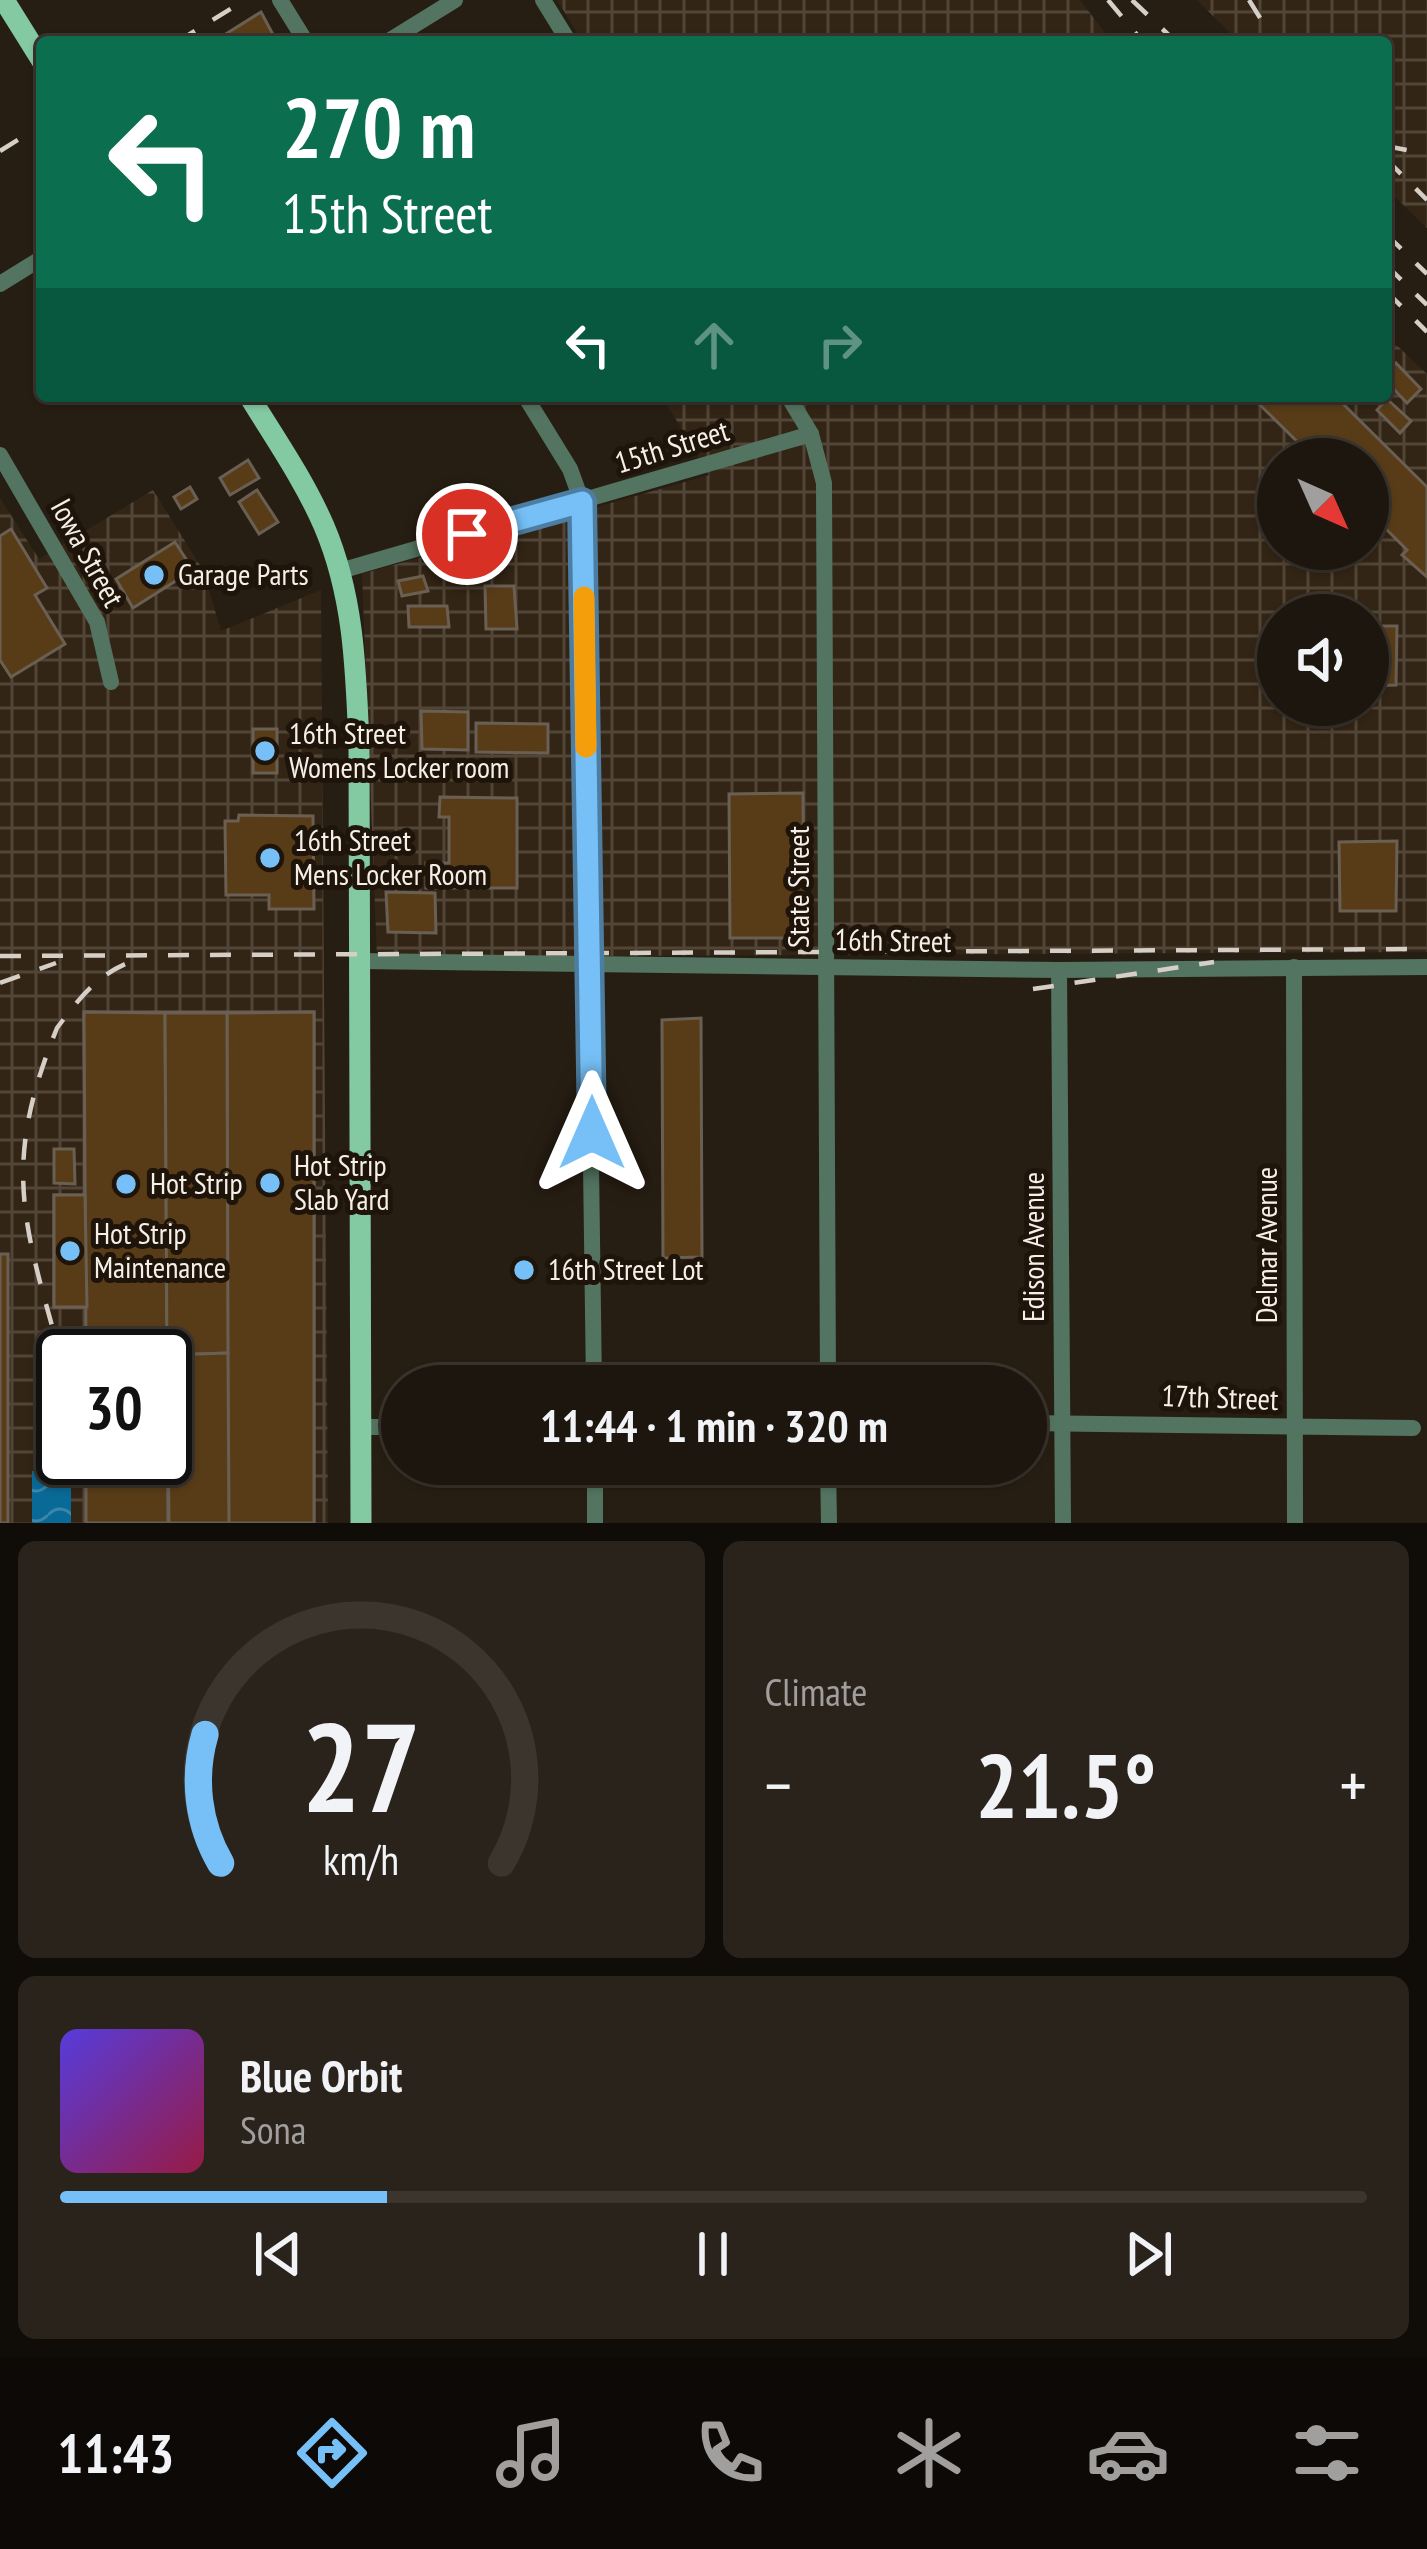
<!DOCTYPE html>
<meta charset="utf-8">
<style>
body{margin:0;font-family:"PT Sans Narrow",sans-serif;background:#2a231c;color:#f1f3f6;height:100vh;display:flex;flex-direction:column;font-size:45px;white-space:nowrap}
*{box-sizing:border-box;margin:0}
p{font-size:39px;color:#a09f9e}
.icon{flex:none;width:66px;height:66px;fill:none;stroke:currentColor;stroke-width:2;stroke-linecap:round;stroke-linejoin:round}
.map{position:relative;height:1523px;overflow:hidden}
.drawer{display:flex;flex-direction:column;gap:18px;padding:18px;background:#100c08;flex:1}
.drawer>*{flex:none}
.guide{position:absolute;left:36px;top:36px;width:1356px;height:366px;border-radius:12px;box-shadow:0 3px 9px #0004,0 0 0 3px #3b352e;background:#0b6e4f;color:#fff;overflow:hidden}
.needle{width:78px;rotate:135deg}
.tools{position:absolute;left:1257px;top:438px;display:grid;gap:24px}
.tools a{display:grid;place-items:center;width:132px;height:132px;border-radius:50%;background:#1d160e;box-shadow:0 3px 9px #0004,0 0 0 3px #3b352e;font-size:60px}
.speed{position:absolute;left:36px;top:1329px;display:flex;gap:24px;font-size:60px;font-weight:700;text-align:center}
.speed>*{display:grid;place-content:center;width:156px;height:156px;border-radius:50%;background:#1d160e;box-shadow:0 3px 9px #0004,0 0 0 3px #3b352e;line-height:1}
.speed .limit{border:6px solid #111;border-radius:18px;background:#fff;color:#111}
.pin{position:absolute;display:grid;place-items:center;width:102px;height:102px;color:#fff;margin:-51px;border:6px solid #fff;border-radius:50%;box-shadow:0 3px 12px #0007}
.me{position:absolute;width:132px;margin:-66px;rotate:0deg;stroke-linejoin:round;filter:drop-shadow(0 0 9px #0008)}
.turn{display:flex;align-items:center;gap:42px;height:252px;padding:0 48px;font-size:54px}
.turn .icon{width:156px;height:156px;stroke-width:2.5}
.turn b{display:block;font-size:84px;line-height:102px}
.lanes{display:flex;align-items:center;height:114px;padding:0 48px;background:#0003;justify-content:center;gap:60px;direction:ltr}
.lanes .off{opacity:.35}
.big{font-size:90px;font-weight:700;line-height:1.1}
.drawer .card{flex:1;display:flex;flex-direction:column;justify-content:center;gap:18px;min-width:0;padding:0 42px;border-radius:18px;background:#2a231c}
.drawer .dial{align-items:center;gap:0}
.dial svg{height:312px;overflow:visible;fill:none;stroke:#3b352e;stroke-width:7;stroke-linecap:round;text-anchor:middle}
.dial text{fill:#f1f3f6;stroke:none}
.song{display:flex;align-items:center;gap:36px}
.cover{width:144px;height:144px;border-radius:18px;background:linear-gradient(135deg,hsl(250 70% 55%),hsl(340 70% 35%))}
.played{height:12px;border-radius:6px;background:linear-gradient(90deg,#76c0f7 25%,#3b352e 25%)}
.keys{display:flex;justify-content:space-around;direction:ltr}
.heat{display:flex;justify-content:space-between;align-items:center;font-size:66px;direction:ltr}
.drawer .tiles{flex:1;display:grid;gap:18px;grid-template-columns:1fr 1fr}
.card:last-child{grid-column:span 2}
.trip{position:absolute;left:381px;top:1365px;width:666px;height:120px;border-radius:60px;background:#1d160e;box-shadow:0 3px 9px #0004,0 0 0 3px #3b352e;font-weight:700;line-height:120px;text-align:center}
.tab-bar{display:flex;height:192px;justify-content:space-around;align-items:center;background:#0c0906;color:#a09f9e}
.tab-bar .icon{width:84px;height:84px}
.tab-bar .on{color:#76c0f7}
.tab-bar b{font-size:54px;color:#f1f3f6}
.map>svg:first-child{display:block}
.industrial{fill:url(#industrial-grid);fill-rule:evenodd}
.water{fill:url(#water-waves)}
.building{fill:#583c18;stroke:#6a5f53;stroke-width:3}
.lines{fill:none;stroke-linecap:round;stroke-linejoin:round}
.minor{stroke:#537461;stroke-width:16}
.major{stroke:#83c9a2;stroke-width:21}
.rail{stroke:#d6cfc7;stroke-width:4.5;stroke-dasharray:21 21;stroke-linecap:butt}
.route-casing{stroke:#4d7da1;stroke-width:30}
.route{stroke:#76c0f7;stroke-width:21}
.slow{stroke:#f59e0b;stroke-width:21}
.poi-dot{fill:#76c0f7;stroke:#1e140a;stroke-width:4.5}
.labels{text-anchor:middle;stroke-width:10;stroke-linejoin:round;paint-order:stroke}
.street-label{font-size:30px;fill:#f6efe8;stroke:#1e140a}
.poi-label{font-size:30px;fill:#f6efe8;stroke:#1e140a;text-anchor:start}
</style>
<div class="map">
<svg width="1427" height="1523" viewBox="0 0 1427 1523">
<defs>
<pattern id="industrial-grid" width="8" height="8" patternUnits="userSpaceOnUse" patternTransform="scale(3)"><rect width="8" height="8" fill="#332515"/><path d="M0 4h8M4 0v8" fill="none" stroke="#514537"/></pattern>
<pattern id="water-waves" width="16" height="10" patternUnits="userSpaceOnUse" patternTransform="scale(3)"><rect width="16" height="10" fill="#096a97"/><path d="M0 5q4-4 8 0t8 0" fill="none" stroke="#3a87aa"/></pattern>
</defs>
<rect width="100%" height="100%" fill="#271e13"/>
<!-- industrial -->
<g class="industrial">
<polygon points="557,0 1080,0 1112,42 583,42"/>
<polygon points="1197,0 1427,0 1427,228 1386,188 1386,42 1239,42"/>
<path d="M1386,335L1427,374V952L377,957L362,574L709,475L662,396H1386ZM1278,459H1368V549H1278ZM1278,615H1368V705H1278Z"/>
<path d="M153,490L203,570L221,631L321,590L328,1523H0V498L39,559ZM63,1356H165V1458H63Z"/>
</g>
<!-- water -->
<rect class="water" x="32" y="1471" width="39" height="52"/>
<!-- building -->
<g class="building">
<polygon points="261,12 277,42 213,42"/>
<polygon points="1396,363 1421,389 1407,403 1386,381 1386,373"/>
<polygon points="1265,396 1335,396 1427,487 1427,577 1402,555 1407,550 1368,511 1368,459 1315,459 1258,403"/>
<polygon points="1387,399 1411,421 1400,433 1377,410"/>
<polygon points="248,460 259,478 230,495 220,478"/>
<polygon points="190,487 197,499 181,509 174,497"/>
<polygon points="257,490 278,522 259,534 239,502"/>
<polygon points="11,529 47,588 35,595 65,644 11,677 0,660 0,536"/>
<polygon points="175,542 193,570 133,608 116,579"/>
<polygon points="423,576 428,591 402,596 398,581"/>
<polygon points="485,586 514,586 517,629 486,629"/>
<polygon points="408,606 447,606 449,627 409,627"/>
<polygon points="1368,626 1397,626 1396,685 1368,686"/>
<polygon points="421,711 468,712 468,750 422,749"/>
<polygon points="476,723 548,724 548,753 476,752"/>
<rect x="253" y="729" width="24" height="44"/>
<polygon points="803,793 804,938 730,938 729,794"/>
<polygon points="440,797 517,798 517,888 426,888 426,863 449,863 449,817 439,817"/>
<polygon points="239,815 313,816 314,909 269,909 269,895 226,895 225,821 238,821"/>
<polygon points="1397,841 1396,911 1340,911 1339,842"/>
<polygon points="386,892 435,893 436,933 388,932"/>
<polygon points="84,1012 314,1012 314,1523 87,1523 87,1458 165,1458 165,1356 87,1356 87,1307 54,1307 54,1195 85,1195"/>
<polygon points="84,1012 165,1013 168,1523 86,1523 86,1458 165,1458 165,1356 86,1356"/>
<polygon points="314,1012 314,1523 228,1523 227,1013"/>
<polygon points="165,1013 227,1013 228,1353 167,1355"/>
<polygon points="701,1018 702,1257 663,1258 662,1020"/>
<polygon points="54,1149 74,1149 75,1184 54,1183"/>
<polygon points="54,1195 85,1195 87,1307 54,1307"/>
<rect x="0" y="1254" width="8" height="269"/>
<polygon points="228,1353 229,1523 169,1523 167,1355"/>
</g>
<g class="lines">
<!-- minor -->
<g class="minor">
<polyline points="280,0 306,42"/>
<polyline points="543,0 569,42"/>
<polyline points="387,42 455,0"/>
<polyline points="0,284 42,258"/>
<polyline points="525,396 570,469 582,502 594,1386"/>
<polyline points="788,396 811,434 824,483 828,1386"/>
<polyline points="0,455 97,622 111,682"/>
<polyline points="340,571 811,434"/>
<polyline points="359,961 1059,970 1427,967"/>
<polyline points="1294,967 1295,1523"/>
<polyline points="1059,970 1063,1523"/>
<polyline points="1026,1423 1413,1428"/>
<polyline points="360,1427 402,1427"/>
<polyline points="595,1464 595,1523"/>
<polyline points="828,1464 829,1523"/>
</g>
<!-- major -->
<g class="major">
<polyline points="4,0 42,61"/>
<path d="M249,396C275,438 304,480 324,526C354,596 356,670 359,746L361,1523"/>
</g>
<!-- rail -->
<g class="rail">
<polyline points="1108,0 1143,42"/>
<polyline points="1132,0 1176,42"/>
<polyline points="1249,0 1275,42"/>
<polyline points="177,42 245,0"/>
<polyline points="1386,146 1427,154"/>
<polyline points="0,151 42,125"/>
<polyline points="1386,159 1427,200"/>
<polyline points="1386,234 1427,274"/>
<polyline points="1386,265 1427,305"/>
<polyline points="1386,291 1427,332"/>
<polyline points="0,956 1427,949"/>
<polyline points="0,983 56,963"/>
<polyline points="1033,989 1214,962"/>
<path d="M63,1365C24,1224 0,1168 57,1028C80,997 101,970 139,959"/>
</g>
</g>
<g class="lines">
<defs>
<polyline id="route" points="467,534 582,502 592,1133"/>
</defs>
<!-- route casing -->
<use href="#route" class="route-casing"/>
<!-- route -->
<use href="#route" class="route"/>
<!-- slow -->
<polyline class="slow" points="584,597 586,747"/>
</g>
<!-- markers -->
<g class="poi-dot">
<circle cx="154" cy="575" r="12"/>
<circle cx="265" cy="751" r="12"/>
<circle cx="270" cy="858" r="12"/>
<circle cx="270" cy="1183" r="12"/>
<circle cx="126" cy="1184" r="12"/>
<circle cx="70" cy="1251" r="12"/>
<circle cx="524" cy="1270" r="12"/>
</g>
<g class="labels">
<!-- street labels -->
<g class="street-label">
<text transform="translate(672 447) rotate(-17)" y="10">15th Street</text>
<text transform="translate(87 553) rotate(61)" y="10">Iowa Street</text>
<text transform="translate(799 887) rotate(-90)" y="10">State Street</text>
<text transform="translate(893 941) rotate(1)" y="10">16th Street</text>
<text transform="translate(1267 1245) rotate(-90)" y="10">Delmar Avenue</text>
<text transform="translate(1034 1247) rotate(-90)" y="10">Edison Avenue</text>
<text transform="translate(1220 1398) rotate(2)" y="10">17th Street</text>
</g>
<!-- poi labels -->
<g class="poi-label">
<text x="178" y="585">Garage Parts</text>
<text x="289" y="744">16th Street<tspan x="289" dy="34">Womens Locker room</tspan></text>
<text x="294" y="851">16th Street<tspan x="294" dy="34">Mens Locker Room</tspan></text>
<text x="294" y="1176">Hot Strip<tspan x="294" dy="34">Slab Yard</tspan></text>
<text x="150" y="1194">Hot Strip</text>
<text x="94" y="1244">Hot Strip<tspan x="94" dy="34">Maintenance</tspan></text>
<text x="548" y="1280">16th Street Lot</text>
</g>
</g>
</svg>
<div class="tools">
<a><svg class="needle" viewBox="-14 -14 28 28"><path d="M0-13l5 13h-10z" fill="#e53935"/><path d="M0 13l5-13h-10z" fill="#a09f9e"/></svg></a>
<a><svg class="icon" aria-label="sound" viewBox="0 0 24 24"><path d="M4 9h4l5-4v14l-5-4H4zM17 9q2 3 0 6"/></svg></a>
</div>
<div class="speed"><div class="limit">30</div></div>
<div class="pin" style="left:467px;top:534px;background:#d93025"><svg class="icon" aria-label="arrive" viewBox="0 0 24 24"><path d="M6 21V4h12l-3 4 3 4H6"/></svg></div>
<svg class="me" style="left:592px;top:1133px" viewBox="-20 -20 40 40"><path d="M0-17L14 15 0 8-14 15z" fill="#76c0f7" stroke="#fff" stroke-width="4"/></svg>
<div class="trip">11:44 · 1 min · 320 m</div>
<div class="guide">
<div class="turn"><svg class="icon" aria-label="left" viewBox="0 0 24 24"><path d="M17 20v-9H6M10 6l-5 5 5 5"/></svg><div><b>270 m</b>15th Street</div></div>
<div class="lanes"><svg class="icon" aria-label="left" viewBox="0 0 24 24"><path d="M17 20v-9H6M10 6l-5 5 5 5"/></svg><svg class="icon off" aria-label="ahead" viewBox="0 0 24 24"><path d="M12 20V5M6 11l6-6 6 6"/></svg><svg class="icon off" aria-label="right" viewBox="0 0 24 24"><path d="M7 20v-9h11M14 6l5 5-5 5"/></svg></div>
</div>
</div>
<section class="drawer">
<div class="tiles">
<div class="card dial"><svg viewBox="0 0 100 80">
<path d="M14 69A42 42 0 1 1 86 69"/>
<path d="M14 69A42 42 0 0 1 10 36" stroke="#76c0f7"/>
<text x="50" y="56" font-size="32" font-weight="700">27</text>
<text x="50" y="72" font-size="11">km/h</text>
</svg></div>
<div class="card"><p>Climate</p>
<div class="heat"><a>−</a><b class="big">21.5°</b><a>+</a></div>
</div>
<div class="card">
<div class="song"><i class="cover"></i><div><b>Blue Orbit</b><p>Sona</p></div></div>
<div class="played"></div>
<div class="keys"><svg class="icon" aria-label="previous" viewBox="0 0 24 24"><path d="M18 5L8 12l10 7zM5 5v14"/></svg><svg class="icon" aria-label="pause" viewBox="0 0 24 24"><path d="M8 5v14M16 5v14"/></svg><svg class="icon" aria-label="next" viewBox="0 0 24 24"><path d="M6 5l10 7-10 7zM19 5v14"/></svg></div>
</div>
</div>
</section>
<nav class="tab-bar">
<b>11:43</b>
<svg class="icon on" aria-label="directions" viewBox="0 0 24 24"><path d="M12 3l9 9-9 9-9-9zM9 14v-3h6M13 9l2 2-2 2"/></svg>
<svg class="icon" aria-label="music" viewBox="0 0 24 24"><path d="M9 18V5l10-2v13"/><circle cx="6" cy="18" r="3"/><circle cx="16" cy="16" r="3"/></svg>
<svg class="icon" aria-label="phone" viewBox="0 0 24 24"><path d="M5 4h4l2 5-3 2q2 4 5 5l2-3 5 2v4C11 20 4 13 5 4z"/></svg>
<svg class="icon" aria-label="climate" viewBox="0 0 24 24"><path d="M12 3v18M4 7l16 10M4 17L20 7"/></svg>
<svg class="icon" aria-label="car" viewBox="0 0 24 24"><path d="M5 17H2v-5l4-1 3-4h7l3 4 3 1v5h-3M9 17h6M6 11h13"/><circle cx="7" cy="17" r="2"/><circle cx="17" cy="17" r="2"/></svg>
<svg class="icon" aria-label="filters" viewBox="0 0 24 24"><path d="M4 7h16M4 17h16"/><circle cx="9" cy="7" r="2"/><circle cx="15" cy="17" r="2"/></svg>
</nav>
